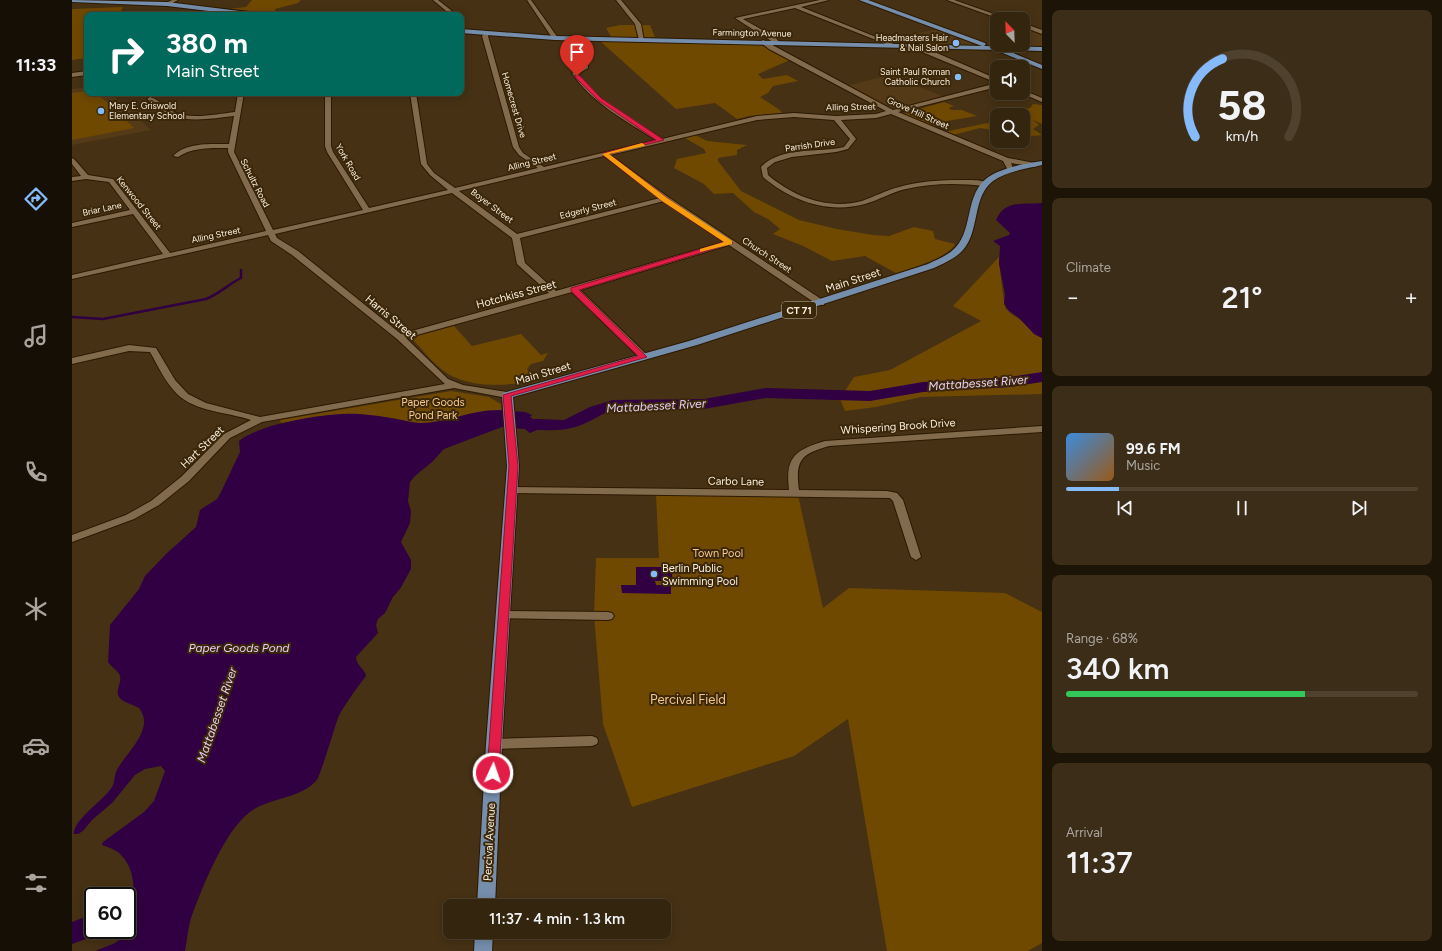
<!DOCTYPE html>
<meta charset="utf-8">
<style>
body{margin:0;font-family:Figtree,sans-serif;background:#3c2d18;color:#f1f3f6;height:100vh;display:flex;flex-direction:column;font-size:15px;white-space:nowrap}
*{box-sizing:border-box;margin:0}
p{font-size:13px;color:#a9a59e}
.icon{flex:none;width:22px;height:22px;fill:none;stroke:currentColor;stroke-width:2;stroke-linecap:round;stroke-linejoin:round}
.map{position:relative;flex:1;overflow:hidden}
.side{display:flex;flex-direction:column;gap:10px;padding:10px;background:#1d1408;width:400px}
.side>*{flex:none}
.top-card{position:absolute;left:12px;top:12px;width:380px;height:84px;border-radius:8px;box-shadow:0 2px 10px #0003,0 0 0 1px #4e422f;background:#00695c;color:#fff;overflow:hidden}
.needle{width:26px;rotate:337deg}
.tools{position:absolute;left:918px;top:12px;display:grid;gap:8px}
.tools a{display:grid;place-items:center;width:40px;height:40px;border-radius:8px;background:#34250f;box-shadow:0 2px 10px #0003,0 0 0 1px #4e422f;font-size:20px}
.speed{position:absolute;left:12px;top:887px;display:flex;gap:8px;font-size:20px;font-weight:700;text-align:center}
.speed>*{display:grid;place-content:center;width:52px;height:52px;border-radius:50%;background:#34250f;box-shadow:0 2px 10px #0003,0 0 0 1px #4e422f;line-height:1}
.speed .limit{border:2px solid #111;border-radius:6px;background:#fff;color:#111}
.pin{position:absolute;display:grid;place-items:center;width:34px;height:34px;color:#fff;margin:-41px -17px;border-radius:50% 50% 50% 0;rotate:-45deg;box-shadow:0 0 4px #0007}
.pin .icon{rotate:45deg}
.me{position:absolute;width:44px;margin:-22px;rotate:3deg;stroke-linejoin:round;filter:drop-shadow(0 0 3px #0008)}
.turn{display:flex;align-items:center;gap:14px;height:84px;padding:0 16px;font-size:18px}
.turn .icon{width:52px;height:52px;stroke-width:2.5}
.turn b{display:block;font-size:28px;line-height:34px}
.big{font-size:30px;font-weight:600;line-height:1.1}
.side .card{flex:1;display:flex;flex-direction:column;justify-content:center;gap:6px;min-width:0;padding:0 14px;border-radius:8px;background:#3c2d18}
.side .dial{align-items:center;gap:0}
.dial svg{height:104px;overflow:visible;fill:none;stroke:#4e422f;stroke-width:7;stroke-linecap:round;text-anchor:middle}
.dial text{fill:#f1f3f6;stroke:none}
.song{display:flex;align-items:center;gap:12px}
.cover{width:48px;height:48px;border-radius:6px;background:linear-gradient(135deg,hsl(210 70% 55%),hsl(30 70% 35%))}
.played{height:4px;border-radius:2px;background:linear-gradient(90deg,#86bbfb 15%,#4e422f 15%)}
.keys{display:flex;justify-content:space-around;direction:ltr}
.heat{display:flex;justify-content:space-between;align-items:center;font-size:22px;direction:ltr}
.charge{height:6px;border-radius:3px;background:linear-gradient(90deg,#34c759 68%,#4e422f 0)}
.trip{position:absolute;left:371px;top:899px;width:228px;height:40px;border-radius:8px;background:#34250f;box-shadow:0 2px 10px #0003,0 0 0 1px #4e422f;font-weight:600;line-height:40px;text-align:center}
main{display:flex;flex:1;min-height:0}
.tab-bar{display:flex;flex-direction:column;width:72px;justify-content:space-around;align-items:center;background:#150f06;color:#a9a59e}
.tab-bar .icon{width:28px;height:28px}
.tab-bar .selected{color:#86bbfb}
.tab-bar b{font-size:18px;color:#f1f3f6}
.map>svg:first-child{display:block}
.built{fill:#543a16}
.green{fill:#704901}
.water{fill:#300043}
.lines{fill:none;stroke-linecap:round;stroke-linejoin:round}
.stream{stroke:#300043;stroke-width:2.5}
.river{fill:#300043;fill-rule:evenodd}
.minor-casing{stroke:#2c1900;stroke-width:2}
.major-casing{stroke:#2c1900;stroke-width:2}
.minor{fill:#826b4d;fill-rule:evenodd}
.major{fill:#758eac;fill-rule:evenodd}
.route{fill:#e11d48;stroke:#92132f}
.slow{fill:#f59e0b}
.poi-dot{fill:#86bbfb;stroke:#3b2709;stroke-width:1.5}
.labels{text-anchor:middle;stroke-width:4;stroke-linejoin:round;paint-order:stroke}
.far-street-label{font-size:9px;fill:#fbeedd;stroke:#3b2709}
.far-poi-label{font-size:9px;fill:#fbeedd;stroke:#3b2709;text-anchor:end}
.shield{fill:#3b2709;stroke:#c1b29d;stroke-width:1}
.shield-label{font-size:10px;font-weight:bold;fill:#fbeedd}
.street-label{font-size:11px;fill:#fbeedd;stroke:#3b2709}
.park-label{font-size:11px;fill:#f4c88f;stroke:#3b2709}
.poi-label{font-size:11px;fill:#fbeedd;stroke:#3b2709;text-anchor:start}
.water-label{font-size:12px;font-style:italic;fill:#e7cef6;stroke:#3b2709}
.near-park-label{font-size:13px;fill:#f4c88f;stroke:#3b2709}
</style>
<main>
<nav class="tab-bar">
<b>11:33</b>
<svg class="icon selected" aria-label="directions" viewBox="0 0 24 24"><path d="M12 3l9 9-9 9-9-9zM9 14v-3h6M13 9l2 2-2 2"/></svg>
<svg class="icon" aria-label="music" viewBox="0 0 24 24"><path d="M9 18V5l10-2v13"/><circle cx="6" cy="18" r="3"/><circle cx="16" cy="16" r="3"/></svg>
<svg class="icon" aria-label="phone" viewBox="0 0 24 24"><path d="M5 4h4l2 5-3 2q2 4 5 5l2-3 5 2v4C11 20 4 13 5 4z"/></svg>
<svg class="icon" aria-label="climate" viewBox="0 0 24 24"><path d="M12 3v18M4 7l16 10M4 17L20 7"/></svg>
<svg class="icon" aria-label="car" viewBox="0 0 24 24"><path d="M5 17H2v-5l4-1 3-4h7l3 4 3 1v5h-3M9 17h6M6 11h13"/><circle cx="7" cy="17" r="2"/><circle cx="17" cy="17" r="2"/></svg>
<svg class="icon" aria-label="filters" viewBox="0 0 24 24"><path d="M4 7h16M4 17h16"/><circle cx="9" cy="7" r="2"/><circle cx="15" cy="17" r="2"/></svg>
</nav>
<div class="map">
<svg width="970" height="951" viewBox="0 0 970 951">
<rect width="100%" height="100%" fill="#463114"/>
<!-- built -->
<g class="built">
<polygon points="951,26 970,33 970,48 950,47 946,45 951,45"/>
<polygon points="867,29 901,42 902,43 897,46 852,44 833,36"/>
<polygon points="817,75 873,97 821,110 774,86"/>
<polygon points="15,87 15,93 38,93 79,130 0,145 0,89"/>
</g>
<!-- green -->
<g class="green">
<polygon points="180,0 229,0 226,3 203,9 204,15 107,2 155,9 174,7"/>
<polygon points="51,7 47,15 15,15 15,58 0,60 0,9"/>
<polygon points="548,25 578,25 583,37 540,38 534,28"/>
<polygon points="528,41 685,43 718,60 686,74 691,79 715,75 726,81 701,86 696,93 688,97 708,110 710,113 677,116 665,119 643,103 604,109"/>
<polygon points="15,91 15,93 25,93 62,128 0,140 0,93"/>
<polygon points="872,102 882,106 877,108 879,110 890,110 905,116 875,121 878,124 859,126 829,114"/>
<polygon points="961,104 970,105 970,124 961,120 967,125 961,129 970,135 951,137 951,115 939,111 958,108"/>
<polygon points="925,121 925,131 908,128 881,135 872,132"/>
<path d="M623,135L635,141L675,145L665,150V155L646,158V161L669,191L727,220L765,229L801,235L817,236L842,227L861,231L863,239L883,244C878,257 837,269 824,273L793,256L760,261L731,246L701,234L708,229L696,219L682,212L661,193L642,194L632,184L602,168L605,159L634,153L632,149L613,138Z"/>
<path d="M927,257C927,264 932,305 934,309C939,315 948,319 954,324C960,330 961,334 970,338V394L849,397L804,407L773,411L768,399L782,377L818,370L909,321L881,306Z"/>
<path d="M382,326L400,346L449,334L469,355L476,353L471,361L459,364L455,369L465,382C437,384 409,389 382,377C366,370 353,352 341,340L347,335Z"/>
<polygon points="379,391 417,397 429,404 429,411 356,424 286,414 209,423 208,420"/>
<polygon points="584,495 726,495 751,608 777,588 933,593 970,612 970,943 956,951 815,951 776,719 722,756 560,807 531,724 522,615 524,558 587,558"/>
</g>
<!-- water -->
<g class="water">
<path d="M970,203V338L962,334L947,318L937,311L932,304L933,294L927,264L928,246L921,241L937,235L938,233L924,220C933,199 951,205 970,203Z"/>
<path d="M426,410L453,412L460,415L458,417L460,418L458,423L465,430L458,433L450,427H430L372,449L360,462L343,476L338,482L336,501L339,511L338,523L329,542L339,560V569L328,589L321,597L313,613L306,619L304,625L306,633L284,657C284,665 292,668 294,676C287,685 270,708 266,718C262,729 249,775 244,781C230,797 202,798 184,808C155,823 130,888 119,918C116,928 115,940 113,951H23L43,943L60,930C60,907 68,873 49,855C45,850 36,847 30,845L31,842L72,812L82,801L93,771L89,766L73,769L63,775L40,803L20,820L11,831L6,834H2C0,821 33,799 40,787C43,782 42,775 45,770C53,754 84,729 67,708C59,703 43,702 46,689C47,684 49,681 48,676C47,671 39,667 36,662L38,625L67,589L73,576L94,554L124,527L128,510L145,499L149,492L168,452L167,441C189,423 258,412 287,414C301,415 316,417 330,420C335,421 342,423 348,423C374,423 399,410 426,410Z"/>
<polygon points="564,567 599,567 601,581 583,581 584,585 599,585 599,594 550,593 549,585 564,585"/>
</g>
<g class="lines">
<!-- stream -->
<path class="stream" d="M0,317L31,319L134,299C149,293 155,285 169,278V270"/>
<!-- river -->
<g class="river">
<path d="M970,372V382L938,387L851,392L798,401L694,398L632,409L542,410C530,413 520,421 509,425C487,434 458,429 435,428L429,426L427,423L429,420L435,418L492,420L518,407L541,400L632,399L694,388L798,391L851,382L938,377Z"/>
<path d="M78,882L87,885L90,892C84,905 69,917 55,922V896L69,885Z"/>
<polygon points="21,914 21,930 31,930 30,933 0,944 0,922"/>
</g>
<defs>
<g id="minor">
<polygon points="100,0 106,0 97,5 92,4"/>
<polygon points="361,0 366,0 385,15 379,15"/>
<polygon points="455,0 459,0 486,38 485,39 481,39"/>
<polygon points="544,0 549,0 569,24 572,41 567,40 563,24"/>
<polygon points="748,0 757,0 729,7 824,45 819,46 723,8 671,19 704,38 707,42 704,44 663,18"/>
<polygon points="875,0 882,0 936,19 928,19"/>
<polygon points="951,23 970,30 970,34 951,27"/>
<path d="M414,32L417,34L416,36L447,147L451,153L472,167L584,140C554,121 520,103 500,73L514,65L516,66V68L506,74C526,103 561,120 590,139L685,116L722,113L764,116L804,114L814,111L697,49L688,42L691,40L821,110L925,83V87L826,112L936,158L963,163L966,165L963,167L939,163L942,171L937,172L931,161L819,114L804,118L769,120L784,139L776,149L764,152L720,157L703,162L695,168L696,175C722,197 756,210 790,201C802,197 814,190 827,187C847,181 869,180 890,180C898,180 911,179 916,184L913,186C886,183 860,183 834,189C820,192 807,200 793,204C756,214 719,201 691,177L689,167C709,146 746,153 772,147L778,139L762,120L722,117L685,120L538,155L596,197L752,301V305H746L657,245L508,290L575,355L576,357L575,359H569L500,292L334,338L376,379L391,385L435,392L440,395L435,398L382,388L190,422L158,438L117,481L87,505L62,519L0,542V535L54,515L79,501L109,477L152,434L179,420C155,412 124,412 105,394C93,382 86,366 78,352L57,351L0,364V358L57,345L84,348L103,380L116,394L134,403L188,417L373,384L325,339L220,255L199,241L196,235L0,279V275L91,254L61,214L0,227V223L58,210L37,182L14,179L0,181V177L9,176L0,164V158L2,159L16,175L41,179L98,253L194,231L156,152V148C139,148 121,147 106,157L101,156C114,142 139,144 157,144L162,116C142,118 118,123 98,115C92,113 89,107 83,103C80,102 77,101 75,99L78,97C88,100 93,108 102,112C119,120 145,114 163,112L166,93H172L162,152L201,230L291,210L255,152L253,146V93H259V146L261,152L297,208L376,190L358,175L349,164L338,93H344L355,164L362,173L383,188L466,168L447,155L441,147L410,36ZM532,156L588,198L445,234L387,191ZM380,193L440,238L445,264L477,293L329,334L226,251L205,238L203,234ZM592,201L652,242L484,291L453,263L448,238Z"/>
<polygon points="844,44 925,79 925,83 850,52 842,47 842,45"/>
<polygon points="15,71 15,75 0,77 0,73"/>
<polygon points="951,90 970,98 970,102 949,93 951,93"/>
<path d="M970,426V432L757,446C729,454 723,460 727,490L815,491L825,493L831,500L849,557L844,560L839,557L821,501L818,498L440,493L435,490L440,487L717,490C713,457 723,450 753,441Z"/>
<polygon points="431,611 536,612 540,613 542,616 540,619 536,620 427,618 425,615 427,612"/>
<polygon points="520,736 525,738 526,741 525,744 520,746 422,749 417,747 416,744 417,741 422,739"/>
</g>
<g id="major">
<polygon points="0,0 95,2 185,13 188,15 170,15 95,6 0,2"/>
<polygon points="787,0 796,0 913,43 914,44 912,46 970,47 970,51 934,50 970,65 970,69 928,52 927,50 483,40 389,33 389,29 483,36 910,46"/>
<path d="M970,161V165C954,169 935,171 921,181C900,197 908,231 891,250C883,259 872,263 862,268L625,345L441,397L447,466L430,744L423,906H405L414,744L435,466L430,395L431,393L617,341L856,264C866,259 877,255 884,247C901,228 893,195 915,178C930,167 952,164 970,161Z"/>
<polygon points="403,932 421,932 420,951 402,951"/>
</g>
</defs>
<!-- minor casing -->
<use href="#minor" class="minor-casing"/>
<!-- major casing -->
<use href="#major" class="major-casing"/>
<!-- minor -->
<use href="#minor" class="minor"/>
<!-- major -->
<use href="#major" class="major"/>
</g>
<!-- route -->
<polygon class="route" points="503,75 507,75 529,98 592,140 537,154 595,198 661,243 507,290 575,357 439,396 446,466 427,773 425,777 416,777 415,773 437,466 431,395 566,356 499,291 499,288 652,242 590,201 531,155 531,153 584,140 526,100 503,77"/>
<!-- slow -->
<polygon class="slow" points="570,143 573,145 572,146 537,154 595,198 660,241 660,244 628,252 628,249 652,242 590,201 530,154"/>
<!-- markers -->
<g class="poi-dot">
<circle cx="884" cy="43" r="4"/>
<circle cx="886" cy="77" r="4"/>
<circle cx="29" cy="111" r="4"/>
<circle cx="582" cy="574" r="4"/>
</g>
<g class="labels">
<!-- far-street labels -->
<g class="far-street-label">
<text transform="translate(680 33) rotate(1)" y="3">Farmington Avenue</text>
<text transform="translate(442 105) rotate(74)" y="3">Homecrest Drive</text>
<text transform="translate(779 107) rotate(-1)" y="3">Alling Street</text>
<text transform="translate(846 113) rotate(24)" y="3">Grove Hill Street</text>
<text transform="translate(738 145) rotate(-8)" y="3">Parrish Drive</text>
<text transform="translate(276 162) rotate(60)" y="3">York Road</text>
<text transform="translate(460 162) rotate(-14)" y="3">Alling Street</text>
<text transform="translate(183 183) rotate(63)" y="3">Schultz Road</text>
<text transform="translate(67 203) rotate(51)" y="3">Kenwood Street</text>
<text transform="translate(420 206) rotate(37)" y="3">Boyer Street</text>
<text transform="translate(30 209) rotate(-12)" y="3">Briar Lane</text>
<text transform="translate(516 209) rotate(-14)" y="3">Edgerly Street</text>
<text transform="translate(144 235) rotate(-12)" y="3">Alling Street</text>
<text transform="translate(695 255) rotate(33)" y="3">Church Street</text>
</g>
<!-- far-poi labels -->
<g class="far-poi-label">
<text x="876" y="41">Headmasters Hair<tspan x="876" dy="10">&amp; Nail Salon</tspan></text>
<text x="878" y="75">Saint Paul Roman<tspan x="878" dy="10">Catholic Church</tspan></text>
<text x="37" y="109" text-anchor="start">Mary E. Griswold<tspan x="37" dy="10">Elementary School</tspan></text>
</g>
<!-- shield labels -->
<rect class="shield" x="710" y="302" width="34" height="16" rx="3"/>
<g class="shield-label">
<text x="727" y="314">CT 71</text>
</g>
<!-- street labels -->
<g class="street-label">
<text transform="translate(781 280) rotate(-18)" y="4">Main Street</text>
<text transform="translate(444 294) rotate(-15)" y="4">Hotchkiss Street</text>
<text transform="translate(319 317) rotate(40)" y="4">Harris Street</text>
<text transform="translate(471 373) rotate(-16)" y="4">Main Street</text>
<text transform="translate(826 426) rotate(-4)" y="4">Whispering Brook Drive</text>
<text transform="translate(130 447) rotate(-44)" y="4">Hart Street</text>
<text transform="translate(664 481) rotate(1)" y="4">Carbo Lane</text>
<text transform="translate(417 842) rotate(-87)" y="4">Percival Avenue</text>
</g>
<!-- park labels -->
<g class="park-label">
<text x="361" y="406">Paper Goods<tspan x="361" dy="13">Pond Park</tspan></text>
<text x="646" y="557">Town Pool</text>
</g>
<!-- poi labels -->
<g class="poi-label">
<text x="590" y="572">Berlin Public<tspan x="590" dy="13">Swimming Pool</tspan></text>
</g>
<!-- water labels -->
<g class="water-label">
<text transform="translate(906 383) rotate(-4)" y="4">Mattabesset River</text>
<text transform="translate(584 406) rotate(-3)" y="4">Mattabesset River</text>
<text x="167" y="652">Paper Goods Pond</text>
<text transform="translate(145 715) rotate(-71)" y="4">Mattabesset River</text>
</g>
<!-- near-park labels -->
<g class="near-park-label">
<text x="616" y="704">Percival Field</text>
</g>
</g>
</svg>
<div class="tools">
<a><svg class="needle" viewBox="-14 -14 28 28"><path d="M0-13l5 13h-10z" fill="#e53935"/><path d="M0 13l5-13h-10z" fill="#a9a59e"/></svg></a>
<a><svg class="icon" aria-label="sound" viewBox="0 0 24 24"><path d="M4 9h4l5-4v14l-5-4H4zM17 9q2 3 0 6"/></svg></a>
<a><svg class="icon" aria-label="search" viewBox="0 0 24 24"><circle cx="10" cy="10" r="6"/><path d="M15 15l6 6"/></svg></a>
</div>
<div class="speed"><div class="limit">60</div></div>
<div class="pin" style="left:505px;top:76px;background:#d93025"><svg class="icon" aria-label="arrive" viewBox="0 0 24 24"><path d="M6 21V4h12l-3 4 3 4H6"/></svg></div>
<svg class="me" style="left:421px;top:773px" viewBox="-20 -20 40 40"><circle r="17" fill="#e11d48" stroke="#fff" stroke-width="3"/><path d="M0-11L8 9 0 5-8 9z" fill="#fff"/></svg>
<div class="trip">11:37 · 4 min · 1.3 km</div>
<div class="top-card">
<div class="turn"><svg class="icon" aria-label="right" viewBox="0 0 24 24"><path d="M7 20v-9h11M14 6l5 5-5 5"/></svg><div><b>380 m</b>Main Street</div></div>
</div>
</div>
<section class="side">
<div class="card dial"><svg viewBox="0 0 100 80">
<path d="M14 69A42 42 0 1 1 86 69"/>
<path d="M14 69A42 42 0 0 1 35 9" stroke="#86bbfb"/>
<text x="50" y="56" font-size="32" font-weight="700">58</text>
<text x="50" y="72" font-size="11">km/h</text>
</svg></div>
<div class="card"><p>Climate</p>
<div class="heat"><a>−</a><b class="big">21°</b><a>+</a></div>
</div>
<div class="card">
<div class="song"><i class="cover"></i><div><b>99.6 FM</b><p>Music</p></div></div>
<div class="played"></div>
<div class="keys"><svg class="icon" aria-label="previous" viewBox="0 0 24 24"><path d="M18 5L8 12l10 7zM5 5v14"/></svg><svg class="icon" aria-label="pause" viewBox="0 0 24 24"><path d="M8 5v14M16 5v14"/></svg><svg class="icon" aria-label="next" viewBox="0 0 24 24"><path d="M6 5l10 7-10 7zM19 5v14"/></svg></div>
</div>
<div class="card"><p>Range · 68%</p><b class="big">340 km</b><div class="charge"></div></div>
<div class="card"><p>Arrival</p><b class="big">11:37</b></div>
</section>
</main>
